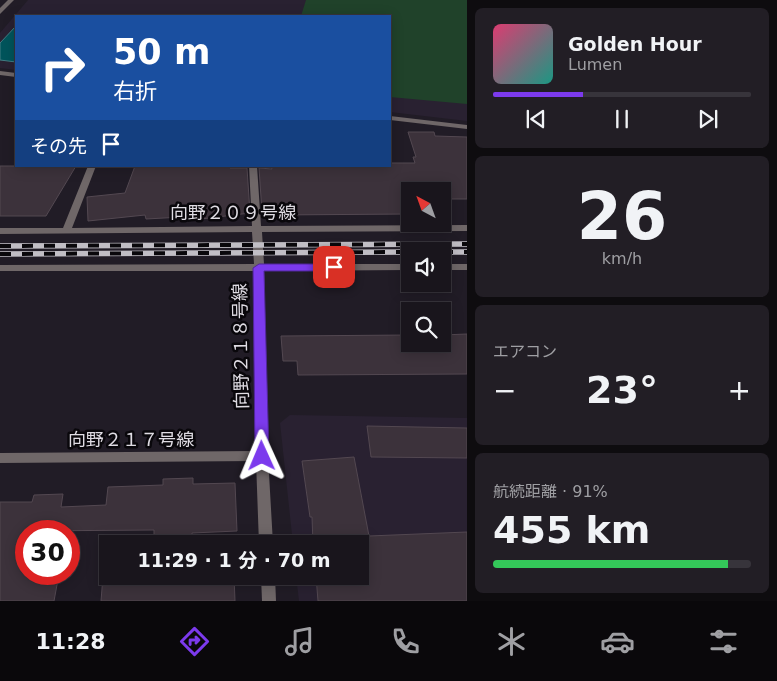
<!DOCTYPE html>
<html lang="ja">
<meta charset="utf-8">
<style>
body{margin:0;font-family:"DejaVu Sans","Noto Sans JP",sans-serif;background:#221e25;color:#f1f3f6;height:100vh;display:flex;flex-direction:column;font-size:19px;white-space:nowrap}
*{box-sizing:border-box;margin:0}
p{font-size:16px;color:#9f9fa3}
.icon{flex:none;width:28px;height:28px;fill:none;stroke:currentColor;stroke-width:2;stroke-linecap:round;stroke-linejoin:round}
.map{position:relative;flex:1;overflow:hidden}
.side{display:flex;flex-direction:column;gap:8px;padding:8px;background:#0e0c0f;width:310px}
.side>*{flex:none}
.hud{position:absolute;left:15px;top:15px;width:376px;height:152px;border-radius:0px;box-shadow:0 2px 12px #0003,0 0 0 1px #37343b;background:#1a4fa0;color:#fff;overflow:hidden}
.needle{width:32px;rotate:319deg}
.tools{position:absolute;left:401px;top:182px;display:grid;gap:10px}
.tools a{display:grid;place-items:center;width:50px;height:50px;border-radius:0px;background:#19151c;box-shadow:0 2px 12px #0003,0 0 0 1px #37343b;font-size:25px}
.speed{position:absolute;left:15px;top:520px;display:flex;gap:10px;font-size:25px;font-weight:700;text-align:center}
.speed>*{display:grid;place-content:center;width:65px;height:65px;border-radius:50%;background:#19151c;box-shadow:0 2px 12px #0003,0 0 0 1px #37343b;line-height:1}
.speed .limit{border:8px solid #d22;background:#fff;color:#111}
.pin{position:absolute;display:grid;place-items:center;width:42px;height:42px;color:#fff;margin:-21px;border-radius:10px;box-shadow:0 2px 8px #0006}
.me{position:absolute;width:55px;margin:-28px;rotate:359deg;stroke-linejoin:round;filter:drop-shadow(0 0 4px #0008)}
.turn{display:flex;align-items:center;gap:18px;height:105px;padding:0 15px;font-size:22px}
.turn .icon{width:65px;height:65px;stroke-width:2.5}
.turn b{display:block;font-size:35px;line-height:42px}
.then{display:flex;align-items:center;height:48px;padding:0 15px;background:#0003;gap:10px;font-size:19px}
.big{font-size:38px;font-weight:700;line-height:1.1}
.side .tile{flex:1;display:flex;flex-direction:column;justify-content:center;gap:8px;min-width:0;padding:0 18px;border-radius:8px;background:#221e25}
.side .dial{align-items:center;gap:0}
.dial b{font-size:65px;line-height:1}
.song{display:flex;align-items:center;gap:15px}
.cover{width:60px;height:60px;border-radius:8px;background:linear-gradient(135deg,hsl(340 70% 55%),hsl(170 70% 35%))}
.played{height:5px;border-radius:2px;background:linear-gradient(90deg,#7c3aed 35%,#37343b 35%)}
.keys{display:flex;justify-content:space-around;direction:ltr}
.heat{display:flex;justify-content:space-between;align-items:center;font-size:28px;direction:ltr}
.charge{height:8px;border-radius:4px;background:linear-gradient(90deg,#34c759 91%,#37343b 0)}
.trip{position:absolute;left:99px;top:535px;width:270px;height:50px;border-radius:0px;background:#19151c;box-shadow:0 2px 12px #0003,0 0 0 1px #37343b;font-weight:700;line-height:50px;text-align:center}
.tab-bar{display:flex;height:80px;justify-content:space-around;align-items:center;background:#0a080b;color:#9f9fa3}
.tab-bar .icon{width:35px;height:35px}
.tab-bar .current{color:#7c3aed}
.tab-bar b{font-size:22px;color:#f1f3f6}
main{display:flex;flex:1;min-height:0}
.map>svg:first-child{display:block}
.built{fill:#292131}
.green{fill:#20422a}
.water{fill:#00545b;stroke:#437d84}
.building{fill:#3c323b;stroke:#534851}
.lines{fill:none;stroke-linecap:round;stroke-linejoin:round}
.street{fill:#6f6768;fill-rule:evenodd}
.rail-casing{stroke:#c1bec5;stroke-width:5.5}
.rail{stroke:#09070b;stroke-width:4;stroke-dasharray:11;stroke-linecap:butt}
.route{fill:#7c3aed;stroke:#51269a}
.labels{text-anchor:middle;stroke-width:5;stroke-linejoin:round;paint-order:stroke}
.street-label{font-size:18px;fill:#dfdce3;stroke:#09070b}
</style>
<main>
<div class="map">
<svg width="467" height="601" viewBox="0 0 467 601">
<rect width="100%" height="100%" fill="#211c26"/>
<!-- built -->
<g class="built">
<polygon points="28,0 467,0 467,121 390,112 390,16 16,16 16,70 0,68 0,33"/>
<polygon points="290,415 467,418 467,601 299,601 296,576 360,576 360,544 293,544 280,423"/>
</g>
<!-- green -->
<polygon class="green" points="306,0 467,0 467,104 390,97 390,16 301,16"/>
<!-- water -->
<polygon class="water" points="16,26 16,62 0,60 0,43"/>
<!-- building -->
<g class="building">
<polygon points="408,132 434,132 435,136 467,137 467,199 442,199 442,191 410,191 410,214 274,215 274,211 262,212 259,168 272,169 271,166 390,166 390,163 415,163 413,157 416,157"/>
<polygon points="0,166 76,166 46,216 0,216"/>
<polygon points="135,166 229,166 230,168 247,168 250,213 201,219 200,216 146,219 145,215 88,221 87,197 125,193"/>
<polygon points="467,334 467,374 298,375 297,361 283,361 281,336 410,335 410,344 442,344 442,335"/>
<polygon points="367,426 467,428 467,458 371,457"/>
<polygon points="354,457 369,536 467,532 467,601 318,601 316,576 360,576 360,544 313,544 312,517 310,517 302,461"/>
<polygon points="193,478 193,484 235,483 237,531 192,533 192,544 154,544 154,530 26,531 26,574 59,574 54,601 0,601 0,502 32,502 34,495 63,494 61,507 106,505 108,487 163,485 163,479"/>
<polygon points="103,576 234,576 235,601 101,601"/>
</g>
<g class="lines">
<!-- street -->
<g class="street">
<polygon points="8,0 14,0 0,14 0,8"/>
<polygon points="0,71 16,73 16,77 0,75"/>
<polygon points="390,116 467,125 467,129 390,120"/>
<polygon points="88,166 96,166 72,228 252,226 249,166 257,166 261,226 467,225 467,231 262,232 264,264 410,264 410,270 264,271 268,456 273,544 259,544 256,461 0,463 0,453 256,451 254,271 0,271 0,265 254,264 252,232 0,234 0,228 63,228"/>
<rect x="442" y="264" width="25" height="6"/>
<polygon points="261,576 275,576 276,601 262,601"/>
</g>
<defs>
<g id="rail">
<polyline points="0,246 467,244"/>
<polyline points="442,252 467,252"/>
<polyline points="0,254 410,252"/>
</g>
</defs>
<!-- rail casing -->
<use href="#rail" class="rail-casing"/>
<!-- rail -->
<use href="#rail" class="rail"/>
</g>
<!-- route -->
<polygon class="route" points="259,264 334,264 340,267 334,271 264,271 269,456 267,460 262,462 257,460 255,456 253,268"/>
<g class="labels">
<!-- street labels -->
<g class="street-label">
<text x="233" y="219">向野２０９号線</text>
<text transform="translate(241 346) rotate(-91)" y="6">向野２１８号線</text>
<text x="131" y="446">向野２１７号線</text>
</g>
</g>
</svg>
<div class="tools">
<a><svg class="needle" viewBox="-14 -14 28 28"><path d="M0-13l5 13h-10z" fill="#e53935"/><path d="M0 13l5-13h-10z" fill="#9f9fa3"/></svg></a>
<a><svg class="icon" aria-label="sound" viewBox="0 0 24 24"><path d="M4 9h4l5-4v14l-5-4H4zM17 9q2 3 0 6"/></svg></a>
<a><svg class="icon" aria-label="search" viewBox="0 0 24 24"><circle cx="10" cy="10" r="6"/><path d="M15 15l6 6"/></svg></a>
</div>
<div class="speed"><div class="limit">30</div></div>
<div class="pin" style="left:334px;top:267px;background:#d93025"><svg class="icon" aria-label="arrive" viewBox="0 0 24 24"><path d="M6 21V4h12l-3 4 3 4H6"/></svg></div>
<svg class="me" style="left:262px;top:456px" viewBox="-20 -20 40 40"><path d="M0-17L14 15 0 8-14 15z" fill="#7c3aed" stroke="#fff" stroke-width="4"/></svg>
<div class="trip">11:29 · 1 分 · 70 m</div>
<div class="hud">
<div class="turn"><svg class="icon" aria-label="right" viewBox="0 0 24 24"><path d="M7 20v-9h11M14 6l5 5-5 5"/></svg><div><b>50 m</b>右折</div></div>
<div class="then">その先<svg class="icon" aria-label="arrive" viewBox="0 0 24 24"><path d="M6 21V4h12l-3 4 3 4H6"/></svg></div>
</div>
</div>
<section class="side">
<div class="tile">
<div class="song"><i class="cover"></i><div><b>Golden Hour</b><p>Lumen</p></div></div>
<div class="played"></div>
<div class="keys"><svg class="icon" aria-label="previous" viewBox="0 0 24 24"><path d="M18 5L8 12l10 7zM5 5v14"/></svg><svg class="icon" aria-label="pause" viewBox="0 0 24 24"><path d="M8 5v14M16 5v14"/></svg><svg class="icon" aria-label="next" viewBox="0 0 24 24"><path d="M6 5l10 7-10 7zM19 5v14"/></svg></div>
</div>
<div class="tile dial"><b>26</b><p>km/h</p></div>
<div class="tile"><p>エアコン</p>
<div class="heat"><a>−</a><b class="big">23°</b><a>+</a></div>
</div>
<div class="tile"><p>航続距離 · 91%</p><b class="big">455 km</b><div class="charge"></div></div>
</section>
</main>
<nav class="tab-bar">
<b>11:28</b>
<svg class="icon current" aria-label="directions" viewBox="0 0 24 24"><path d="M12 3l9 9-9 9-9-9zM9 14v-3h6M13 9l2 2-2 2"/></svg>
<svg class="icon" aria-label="music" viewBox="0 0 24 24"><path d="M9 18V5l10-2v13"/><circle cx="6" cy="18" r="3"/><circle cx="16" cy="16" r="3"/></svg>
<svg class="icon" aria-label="phone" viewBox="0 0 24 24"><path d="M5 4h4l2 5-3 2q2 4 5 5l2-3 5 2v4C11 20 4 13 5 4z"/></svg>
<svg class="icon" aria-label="climate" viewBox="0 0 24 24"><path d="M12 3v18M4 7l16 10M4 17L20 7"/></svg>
<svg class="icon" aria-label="car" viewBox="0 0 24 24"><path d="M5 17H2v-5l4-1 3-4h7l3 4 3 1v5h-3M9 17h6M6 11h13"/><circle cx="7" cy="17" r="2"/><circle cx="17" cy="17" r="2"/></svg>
<svg class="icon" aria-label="filters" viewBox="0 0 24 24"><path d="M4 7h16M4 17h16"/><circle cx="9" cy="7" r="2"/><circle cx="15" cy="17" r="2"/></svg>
</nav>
